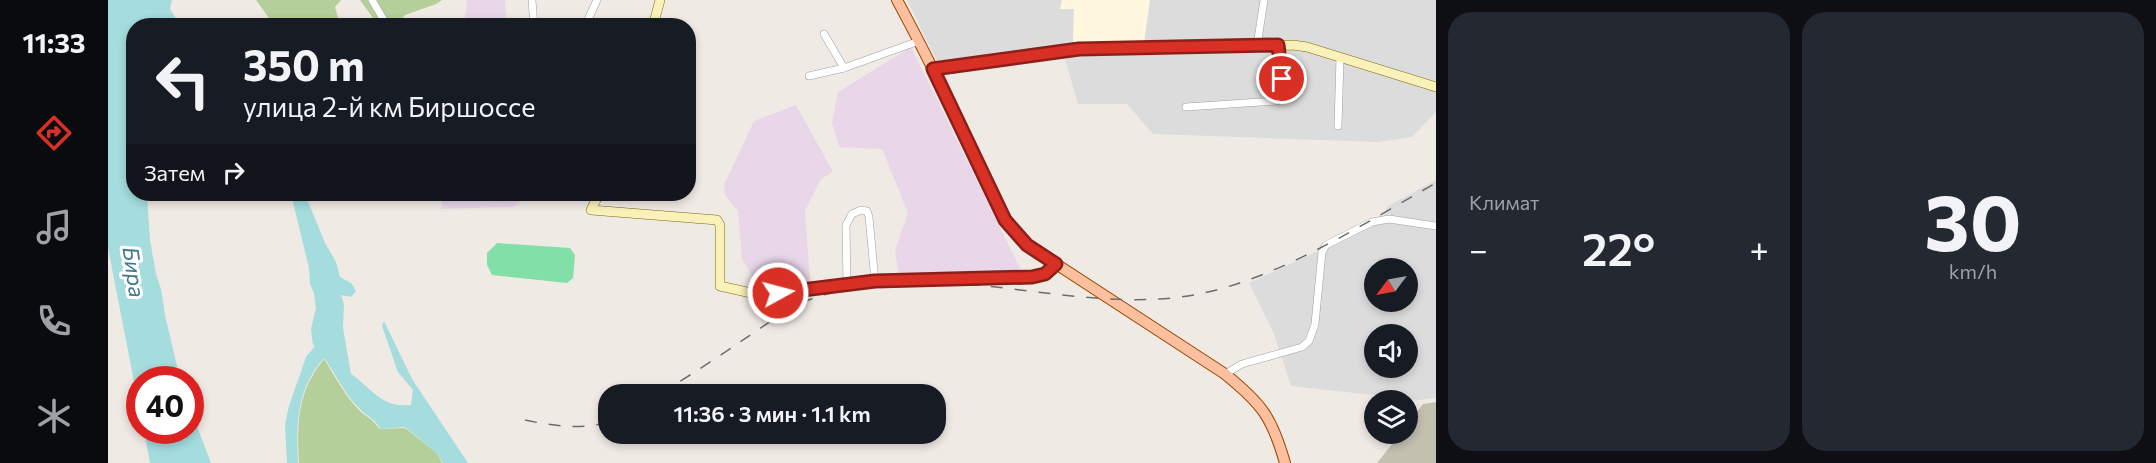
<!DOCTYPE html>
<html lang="ru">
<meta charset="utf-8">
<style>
body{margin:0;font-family:Commissioner,sans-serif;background:#242831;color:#f1f3f6;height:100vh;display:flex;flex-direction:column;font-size:22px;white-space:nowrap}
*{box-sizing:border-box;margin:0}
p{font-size:20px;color:#9ea1a6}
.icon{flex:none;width:33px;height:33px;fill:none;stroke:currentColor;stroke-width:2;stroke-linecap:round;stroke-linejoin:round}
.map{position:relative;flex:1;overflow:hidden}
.sheet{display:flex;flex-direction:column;gap:12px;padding:12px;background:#0d0f14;width:720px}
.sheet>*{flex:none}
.banner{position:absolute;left:18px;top:18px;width:570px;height:183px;border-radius:24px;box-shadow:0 3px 9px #0003;background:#171b24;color:#f1f3f6;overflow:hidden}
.needle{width:39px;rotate:238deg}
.tools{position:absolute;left:1256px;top:258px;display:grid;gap:12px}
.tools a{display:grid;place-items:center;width:54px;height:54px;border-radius:50%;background:#171b24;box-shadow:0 3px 9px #0003;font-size:30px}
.speed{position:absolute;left:18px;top:366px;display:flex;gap:12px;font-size:30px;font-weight:700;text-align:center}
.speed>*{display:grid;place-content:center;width:78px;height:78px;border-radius:50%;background:#171b24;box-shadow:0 3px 9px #0003;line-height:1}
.speed .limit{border:9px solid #d22;background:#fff;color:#111}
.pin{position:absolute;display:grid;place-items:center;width:51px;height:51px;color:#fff;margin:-26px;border:3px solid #fff;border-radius:50%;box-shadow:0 2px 6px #0007}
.me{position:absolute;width:66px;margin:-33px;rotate:83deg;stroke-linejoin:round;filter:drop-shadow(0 0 4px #0008)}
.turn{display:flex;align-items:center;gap:21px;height:126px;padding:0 18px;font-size:27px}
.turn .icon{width:78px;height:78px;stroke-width:2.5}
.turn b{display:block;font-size:42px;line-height:51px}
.then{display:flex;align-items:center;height:57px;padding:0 18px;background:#0003;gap:12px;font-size:22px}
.big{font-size:45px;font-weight:600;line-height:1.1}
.sheet .widget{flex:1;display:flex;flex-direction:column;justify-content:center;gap:9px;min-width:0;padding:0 21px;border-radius:24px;background:#242831}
.sheet .dial{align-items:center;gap:0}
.dial b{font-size:78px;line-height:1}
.heat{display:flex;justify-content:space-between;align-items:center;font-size:33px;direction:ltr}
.sheet .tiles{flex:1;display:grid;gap:12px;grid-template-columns:repeat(2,1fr)}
.trip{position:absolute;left:490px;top:384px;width:348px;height:60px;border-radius:24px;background:#171b24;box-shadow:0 3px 9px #0003;font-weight:600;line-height:60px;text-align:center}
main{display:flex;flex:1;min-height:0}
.menu{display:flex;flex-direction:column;width:108px;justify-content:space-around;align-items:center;background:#090b0e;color:#9ea1a6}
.menu .icon{width:42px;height:42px}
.menu .current{color:#d93025}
.menu b{font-size:27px;color:#f1f3f6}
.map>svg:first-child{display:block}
.residential{fill:#dddcdc;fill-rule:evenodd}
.industrial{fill:#e9d7e9}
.education{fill:#fff8df}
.construction{fill:#c4c0b0}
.forest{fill:#b4cf9a}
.pitch{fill:#83dfa8}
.water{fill:#a5dcde}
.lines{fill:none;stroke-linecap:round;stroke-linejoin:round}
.street-casing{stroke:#a0a0a0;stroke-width:8}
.secondary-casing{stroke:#776c04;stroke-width:10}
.primary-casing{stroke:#9a4700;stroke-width:12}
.street{stroke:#fff;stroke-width:7}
.secondary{stroke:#faf0b9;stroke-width:9}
.primary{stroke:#fcc09e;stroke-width:10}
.rail{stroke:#6d6d6d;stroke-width:1.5;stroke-dasharray:12 12;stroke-linecap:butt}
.route-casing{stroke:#8d1f18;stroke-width:15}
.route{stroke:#d93025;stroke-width:10}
.labels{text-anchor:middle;stroke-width:6;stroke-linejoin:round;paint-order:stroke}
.water-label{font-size:22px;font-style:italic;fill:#3f788f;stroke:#fff}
</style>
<main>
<nav class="menu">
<b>11:33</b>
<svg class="icon current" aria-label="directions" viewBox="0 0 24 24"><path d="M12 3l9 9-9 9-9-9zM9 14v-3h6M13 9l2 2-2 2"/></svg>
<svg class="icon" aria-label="music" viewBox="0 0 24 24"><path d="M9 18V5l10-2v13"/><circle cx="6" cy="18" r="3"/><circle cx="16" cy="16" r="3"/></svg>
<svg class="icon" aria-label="phone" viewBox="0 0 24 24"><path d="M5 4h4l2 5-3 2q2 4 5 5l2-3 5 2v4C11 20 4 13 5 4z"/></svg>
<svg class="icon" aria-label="climate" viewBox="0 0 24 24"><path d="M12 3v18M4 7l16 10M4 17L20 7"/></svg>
</nav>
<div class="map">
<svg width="1328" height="463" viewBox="0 0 1328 463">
<rect width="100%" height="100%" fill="#f0eae5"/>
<!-- residential -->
<g class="residential">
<polygon points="799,0 1328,0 1328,112 1304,137 1270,142 1045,134 1019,104 970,104 953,45 829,61"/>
<path d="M1328,180V398L1311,400L1183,386L1166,334L1141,283L1238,238L1274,217L1280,206ZM1266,268H1299V302H1266ZM1266,334H1299V368H1266Z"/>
</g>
<!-- industrial -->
<g class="industrial">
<polygon points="359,0 397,0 399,25 356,25"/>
<polygon points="803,47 914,272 791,276 787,250 800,213 774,149 731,147 724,123 730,92"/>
<polygon points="688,105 725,172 713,179 697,211 702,282 648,282 634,259 630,211 617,195 616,185 646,121"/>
<polygon points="335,194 419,194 406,207 333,209"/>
</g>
<!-- education -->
<polygon class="education" points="954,0 1042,0 1036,42 965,43 966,9 952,9"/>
<!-- construction -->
<polygon class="construction" points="1328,402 1328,463 1269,463 1292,434 1299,434 1299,425 1315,404"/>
<!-- forest -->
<g class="forest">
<polygon points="148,0 233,0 227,7 232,25 166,25"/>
<polygon points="252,0 334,0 328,4 297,15 287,26 270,25"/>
<path d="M216,359C227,376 237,396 251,410C260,419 265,418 271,429L297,428L329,453L334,463H191C189,423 189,392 216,359Z"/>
</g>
<!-- pitch -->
<polygon class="pitch" points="389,243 462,248 467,255 465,278 459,283 384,275 379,265 379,253"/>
<!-- water -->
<g class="water">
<polygon points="0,0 64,0 62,9 72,25 26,26 26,194 39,194 42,240 48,274 53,289 57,315 72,379 32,380 31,407 0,248"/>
<path d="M183,194H197L217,243L228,262L232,277L243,283L248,291L243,297L233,295L236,304L235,328L243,374C266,390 273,408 303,405L305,390L290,372L274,326L276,321L304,379L360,463H335L329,453L297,427L272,429C266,417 260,418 252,409C237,395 228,374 216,358C189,388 188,424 190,463H179L177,424L181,406L198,357L207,346L205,345L203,329L208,308L206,293L202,284L201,268Z"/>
<polygon points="83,411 103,463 42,463 36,431 82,430"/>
</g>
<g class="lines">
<defs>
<g id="street">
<polyline points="264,0 277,22 276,26"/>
<polyline points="424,0 426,26"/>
<polyline points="477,26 489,0"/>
<polyline points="716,34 736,68 811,41"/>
<polyline points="1149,46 1156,0"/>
<polyline points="701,76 736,68"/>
<polyline points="1078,107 1168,101 1176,96 1170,45"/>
<polyline points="1230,126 1232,58"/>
<polyline points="739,284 738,225 744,214 753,210 759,211 761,217 767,281"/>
<polyline points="1117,374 1134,364 1194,347 1201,341 1207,324 1214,252 1218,245 1264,222 1281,219 1328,226"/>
</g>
<g id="secondary">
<polyline points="545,26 552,0"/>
<polyline points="825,69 971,49 1185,45 1199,47 1328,87"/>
<polyline points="491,194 483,210 609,220 612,225 612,286 652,295 767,281 924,277 937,274 948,264"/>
</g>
<path id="primary" d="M789,0C811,41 832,82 851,124C871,166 886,212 919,245L1117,374C1154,404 1164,417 1177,463"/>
</defs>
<!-- street casing -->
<use href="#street" class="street-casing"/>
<!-- secondary casing -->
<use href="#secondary" class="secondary-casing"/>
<!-- primary casing -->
<use href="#primary" class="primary-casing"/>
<!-- street -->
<use href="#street" class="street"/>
<!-- secondary -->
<use href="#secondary" class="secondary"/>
<!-- primary -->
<use href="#primary" class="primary"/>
<!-- rail -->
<g class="rail">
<path d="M552,394C579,377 606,360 632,342C659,324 687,302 719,294C764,283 831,281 878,286C946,293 1017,307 1086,295C1171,279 1253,225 1328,183"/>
<path d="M417,420C445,426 473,430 501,422"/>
</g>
</g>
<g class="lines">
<defs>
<polyline id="route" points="670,293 767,281 924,277 937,274 948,264 919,245 897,220 825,69 971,49 1170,45 1174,79"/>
</defs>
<!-- route casing -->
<use href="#route" class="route-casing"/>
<!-- route -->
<use href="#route" class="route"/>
</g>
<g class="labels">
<!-- water labels -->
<g class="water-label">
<text transform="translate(26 272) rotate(82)" y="8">Бира</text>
</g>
</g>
</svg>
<div class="tools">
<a><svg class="needle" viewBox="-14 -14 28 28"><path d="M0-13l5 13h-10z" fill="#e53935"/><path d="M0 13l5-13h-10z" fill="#9ea1a6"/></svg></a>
<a><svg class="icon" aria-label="sound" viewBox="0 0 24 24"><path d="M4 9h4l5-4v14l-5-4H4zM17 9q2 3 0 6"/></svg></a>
<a><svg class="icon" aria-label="layers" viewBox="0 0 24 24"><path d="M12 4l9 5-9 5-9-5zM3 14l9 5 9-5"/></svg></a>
</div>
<div class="speed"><div class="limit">40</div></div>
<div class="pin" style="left:1174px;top:79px;background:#d93025"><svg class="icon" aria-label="arrive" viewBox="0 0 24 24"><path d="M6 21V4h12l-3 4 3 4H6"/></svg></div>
<svg class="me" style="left:670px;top:293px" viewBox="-20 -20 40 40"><circle r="17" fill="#d93025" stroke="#fff" stroke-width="3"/><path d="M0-11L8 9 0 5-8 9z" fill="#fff"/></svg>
<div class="trip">11:36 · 3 мин · 1.1 km</div>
<div class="banner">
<div class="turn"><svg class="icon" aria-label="left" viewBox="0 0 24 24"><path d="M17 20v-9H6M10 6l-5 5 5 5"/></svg><div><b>350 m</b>улица 2-й км Биршоссе</div></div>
<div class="then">Затем<svg class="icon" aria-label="right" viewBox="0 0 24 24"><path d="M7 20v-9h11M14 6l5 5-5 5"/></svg></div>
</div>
</div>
<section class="sheet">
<div class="tiles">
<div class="widget"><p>Климат</p>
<div class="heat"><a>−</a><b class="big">22°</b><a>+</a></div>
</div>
<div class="widget dial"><b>30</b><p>km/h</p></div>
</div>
</section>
</main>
